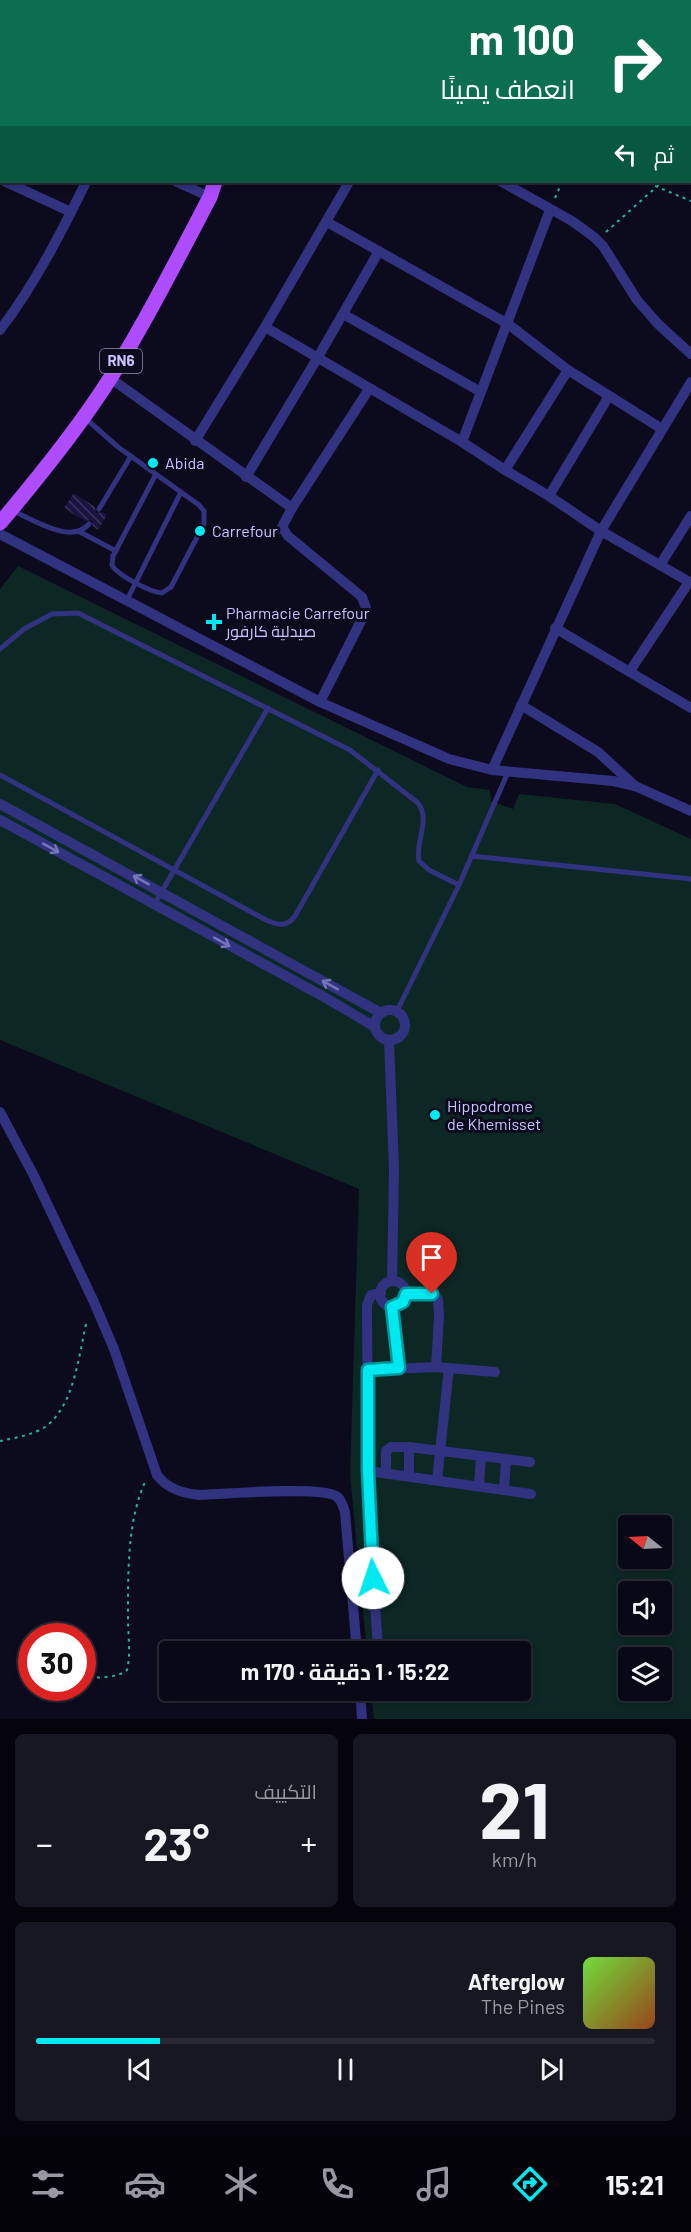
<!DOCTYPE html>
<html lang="ar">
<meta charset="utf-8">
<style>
body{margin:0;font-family:Barlow,Cairo,sans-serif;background:#171623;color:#f1f3f6;direction:rtl;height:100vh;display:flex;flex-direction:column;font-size:22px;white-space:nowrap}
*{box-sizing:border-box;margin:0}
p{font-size:20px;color:#999aa1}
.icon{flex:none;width:33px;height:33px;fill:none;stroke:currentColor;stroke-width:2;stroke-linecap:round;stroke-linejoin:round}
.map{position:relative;height:1719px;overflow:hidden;direction:ltr}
.details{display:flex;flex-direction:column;gap:15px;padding:15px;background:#05040c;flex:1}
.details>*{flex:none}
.banner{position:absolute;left:0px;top:0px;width:692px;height:183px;box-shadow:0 3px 9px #0003,0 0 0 2px #292935;direction:rtl;background:#0b6e4f;color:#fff;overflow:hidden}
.needle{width:39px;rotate:288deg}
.tools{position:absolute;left:618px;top:1515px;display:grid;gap:12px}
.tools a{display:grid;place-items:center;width:54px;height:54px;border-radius:6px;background:#090816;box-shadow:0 3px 9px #0003,0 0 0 2px #292935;font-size:30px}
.speed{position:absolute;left:18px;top:1623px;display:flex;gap:12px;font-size:30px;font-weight:700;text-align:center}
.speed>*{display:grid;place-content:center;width:78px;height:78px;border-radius:50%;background:#090816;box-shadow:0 3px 9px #0003,0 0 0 2px #292935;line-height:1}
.speed .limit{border:9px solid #d22;background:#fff;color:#111}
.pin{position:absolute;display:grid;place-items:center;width:51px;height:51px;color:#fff;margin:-62px -26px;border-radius:50% 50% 50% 0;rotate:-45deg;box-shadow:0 0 6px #0007}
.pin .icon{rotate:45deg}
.me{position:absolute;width:66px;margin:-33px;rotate:356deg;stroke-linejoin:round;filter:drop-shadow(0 0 4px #0008)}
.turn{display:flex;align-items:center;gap:21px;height:126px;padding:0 18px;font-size:27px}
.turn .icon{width:78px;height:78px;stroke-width:2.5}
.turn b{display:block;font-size:42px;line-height:51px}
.then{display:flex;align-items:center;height:57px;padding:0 18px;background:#0003;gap:12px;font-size:22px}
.big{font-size:45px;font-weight:700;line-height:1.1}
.details .card{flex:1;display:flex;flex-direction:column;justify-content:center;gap:9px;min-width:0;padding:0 21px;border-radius:9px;background:#171623}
.details .dial{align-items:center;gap:0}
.dial b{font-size:78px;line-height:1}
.song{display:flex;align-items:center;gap:18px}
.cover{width:72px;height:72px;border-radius:9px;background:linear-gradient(135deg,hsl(100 70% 55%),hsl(20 70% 35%))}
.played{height:6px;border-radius:3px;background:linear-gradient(90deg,#00e9f0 20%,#292935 20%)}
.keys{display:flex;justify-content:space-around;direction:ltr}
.heat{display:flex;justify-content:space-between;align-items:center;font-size:33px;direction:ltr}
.details .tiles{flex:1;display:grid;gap:15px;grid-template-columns:1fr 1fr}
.card:last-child{grid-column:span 2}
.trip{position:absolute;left:159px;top:1641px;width:372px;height:60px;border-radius:6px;background:#090816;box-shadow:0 3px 9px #0003,0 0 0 2px #292935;font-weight:700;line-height:60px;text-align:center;direction:rtl}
.menu{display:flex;height:96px;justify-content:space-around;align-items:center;background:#040309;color:#999aa1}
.menu .icon{width:42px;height:42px}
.menu .active{color:#00e9f0}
.menu b{font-size:27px;color:#f1f3f6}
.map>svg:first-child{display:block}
.grass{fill:#0c2724;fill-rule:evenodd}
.building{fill:url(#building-back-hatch)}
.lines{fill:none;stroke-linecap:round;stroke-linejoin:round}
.path{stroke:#23b5a2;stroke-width:2;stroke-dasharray:3 4.5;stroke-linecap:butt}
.service{stroke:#313380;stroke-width:5}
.minor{stroke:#313380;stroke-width:10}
.primary{stroke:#b04cff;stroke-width:15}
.oneway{stroke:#7575b9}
.route-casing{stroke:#00979c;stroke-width:15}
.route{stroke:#00e9f0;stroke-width:10}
.poi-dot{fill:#00e9f0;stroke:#0c0a1d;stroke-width:2}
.labels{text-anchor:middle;stroke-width:6;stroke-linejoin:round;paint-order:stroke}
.shield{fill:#0c0a1d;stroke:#908dbb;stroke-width:1.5}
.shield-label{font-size:15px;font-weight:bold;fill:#c8c5ff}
.poi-label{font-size:16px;fill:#c8c5ff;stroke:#0c0a1d;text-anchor:start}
</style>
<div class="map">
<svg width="691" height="1719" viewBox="0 0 691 1719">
<defs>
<pattern id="building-back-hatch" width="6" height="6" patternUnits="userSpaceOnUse" patternTransform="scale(1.5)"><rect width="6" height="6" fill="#1a143f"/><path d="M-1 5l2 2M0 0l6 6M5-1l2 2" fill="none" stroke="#3a355c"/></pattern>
</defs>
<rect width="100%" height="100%" fill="#0c0a1d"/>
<!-- grass -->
<path class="grass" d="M18,566L467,787L490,790L491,801L513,809L519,794L615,804L691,839V1719H374L371,1691L520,1690V1652L367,1651L350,1475L359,1189L0,1040V589ZM628,1526H662V1558H628ZM628,1592H662V1624H628ZM628,1658H662V1690H628Z"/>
<!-- building -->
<polygon class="building" points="74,493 95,507 96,513 103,512 107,515 98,530 93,526 91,520 85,521 64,508"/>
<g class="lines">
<!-- path -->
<g class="path">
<polyline points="274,2 275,0"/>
<polyline points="315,2 316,0"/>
<polyline points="608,2 608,0"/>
<polyline points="690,165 691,165"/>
<polyline points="655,186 691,201"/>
<polyline points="555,198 562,182"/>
<polyline points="606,232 662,182"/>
<path d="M0,1441C15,1438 32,1435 45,1427C75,1406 79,1352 87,1320"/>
<polyline points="31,1677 32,1678"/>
<path d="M82,1678C96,1677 117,1679 127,1670C131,1654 128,1636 128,1619C128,1575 127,1519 146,1480"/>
</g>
<!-- service -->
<g class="service">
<path d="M85,418L118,447L199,505L204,511V524L171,587L162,593C150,592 117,575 112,565L113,556L156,474"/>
<polyline points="99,509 131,456"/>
<path d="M13,511C34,520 71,545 89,524"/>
<polyline points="80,532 116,551"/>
<polyline points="127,600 181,492"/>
<path d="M0,649L24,629L52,614L78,613L350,750L418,803C431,819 415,842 419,861L429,870L459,885"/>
<path d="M0,775L266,920C278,925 286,928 295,916L378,770"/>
<polyline points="471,856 691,879"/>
<polyline points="154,905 268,708"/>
<polyline points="397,1011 459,885 508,772"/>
</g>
<!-- minor -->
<g class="minor">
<polyline points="65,0 68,2"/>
<polyline points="496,0 498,2"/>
<polyline points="168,2 169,0"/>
<polyline points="0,80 2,81"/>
<polyline points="0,103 2,104"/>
<polyline points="6,182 71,212"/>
<polyline points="177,182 210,197"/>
<polyline points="502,182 572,221 594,237 603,246 637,300 658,324 691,354"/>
<polyline points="327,222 508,324 568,370 662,429"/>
<polyline points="343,314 481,392"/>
<polyline points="265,327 462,442 505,470"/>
<path d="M0,330C34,286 62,231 86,182"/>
<polyline points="568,370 505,470 549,496 601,531 691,583"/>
<polyline points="110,378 292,508"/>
<polyline points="195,441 265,327 349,182"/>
<polyline points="462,442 550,210"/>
<polyline points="246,477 318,357 379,251"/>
<polyline points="549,496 609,396"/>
<polyline points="0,534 320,702 449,759 492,770 613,781 635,786 691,811"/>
<polyline points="660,565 691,516"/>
<polyline points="555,628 691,708"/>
<polyline points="630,671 689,582"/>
<polyline points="320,702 363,617 366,608 362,597 288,536 282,527 292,508 369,389"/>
<polyline points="521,705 598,752 635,786"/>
<polyline points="492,770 601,531 691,382"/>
<polyline points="0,804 381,1013"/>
<polyline points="0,820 326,998 375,1027"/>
<circle cx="390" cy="1025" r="15"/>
<polyline points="389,1041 394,1169 392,1281"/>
<path d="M0,1112L33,1174L93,1300L114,1349L157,1475C168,1489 182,1493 199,1495C223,1494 320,1486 336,1496C341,1499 343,1506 345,1512L357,1652"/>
<circle cx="393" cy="1294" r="13"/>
<polyline points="406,1294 432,1294 438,1299 439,1316 436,1367"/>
<polyline points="392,1307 399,1368"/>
<polyline points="368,1370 436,1367 495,1372"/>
<polyline points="409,1447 409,1476"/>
<polyline points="368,1471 531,1494"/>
<polyline points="386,1473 386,1451 391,1447 409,1447 530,1462"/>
<polyline points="437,1480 449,1368"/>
<polyline points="479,1486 481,1456"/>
<polyline points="504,1490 506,1459"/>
<polyline points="378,1646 370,1539 368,1471 367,1305 371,1295 381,1293"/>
<polyline points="360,1690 362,1719"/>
</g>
<!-- primary -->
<g class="primary">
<polyline points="297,2 298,0"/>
<path d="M0,523C39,477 78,429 111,377C147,319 178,258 210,197L215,182"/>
</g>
</g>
<!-- one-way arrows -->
<defs><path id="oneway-shaft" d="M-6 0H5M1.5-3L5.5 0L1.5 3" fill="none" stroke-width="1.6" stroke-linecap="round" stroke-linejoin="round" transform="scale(1.5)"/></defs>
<g class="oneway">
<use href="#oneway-shaft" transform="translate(51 848) rotate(29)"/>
<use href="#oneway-shaft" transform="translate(141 880) rotate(-151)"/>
<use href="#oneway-shaft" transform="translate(222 942) rotate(29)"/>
<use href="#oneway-shaft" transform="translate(330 985) rotate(-151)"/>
</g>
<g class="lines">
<defs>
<polyline id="route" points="373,1578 368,1471 368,1370 399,1368 392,1307 403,1302 406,1294 432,1294"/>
</defs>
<!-- route casing -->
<use href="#route" class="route-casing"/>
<!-- route -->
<use href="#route" class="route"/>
</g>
<!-- markers -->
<g class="poi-dot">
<circle cx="153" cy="463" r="6"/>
<circle cx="200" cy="531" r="6"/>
<path d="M211 613h6v6h6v6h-6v6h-6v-6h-6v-6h6z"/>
<circle cx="435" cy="1115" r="6"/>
</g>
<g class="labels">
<!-- shield labels -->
<rect class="shield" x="100" y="349" width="42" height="24" rx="4.5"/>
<g class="shield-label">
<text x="121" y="366">RN6</text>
</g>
<!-- poi labels -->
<g class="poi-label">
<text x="165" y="469">Abida</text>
<text x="212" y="537">Carrefour</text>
<text x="226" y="619">Pharmacie Carrefour<tspan x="226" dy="18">صيدلية كارفور</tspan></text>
<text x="447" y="1112">Hippodrome<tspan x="447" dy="18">de Khemisset</tspan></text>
</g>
</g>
</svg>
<div class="tools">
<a><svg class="needle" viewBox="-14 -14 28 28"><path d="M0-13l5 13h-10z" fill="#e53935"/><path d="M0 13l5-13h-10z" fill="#999aa1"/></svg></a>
<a><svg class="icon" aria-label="sound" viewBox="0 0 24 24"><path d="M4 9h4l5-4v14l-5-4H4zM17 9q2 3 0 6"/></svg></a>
<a><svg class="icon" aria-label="layers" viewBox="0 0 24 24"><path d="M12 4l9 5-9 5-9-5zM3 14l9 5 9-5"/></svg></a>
</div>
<div class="speed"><div class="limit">30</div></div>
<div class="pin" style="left:432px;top:1294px;background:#d93025"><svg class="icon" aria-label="arrive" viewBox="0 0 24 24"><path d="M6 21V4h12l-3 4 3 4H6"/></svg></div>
<svg class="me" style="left:373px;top:1578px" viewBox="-20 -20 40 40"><circle r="19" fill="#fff"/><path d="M0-13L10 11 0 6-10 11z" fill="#00e9f0"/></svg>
<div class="trip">15:22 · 1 دقيقة · 170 m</div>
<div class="banner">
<div class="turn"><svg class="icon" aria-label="right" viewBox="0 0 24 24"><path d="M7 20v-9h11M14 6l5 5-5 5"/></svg><div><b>100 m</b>انعطف يمينًا</div></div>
<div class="then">ثم<svg class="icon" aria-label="left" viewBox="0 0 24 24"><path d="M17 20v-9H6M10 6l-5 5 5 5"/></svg></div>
</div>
</div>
<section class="details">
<div class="tiles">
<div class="card dial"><b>21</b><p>km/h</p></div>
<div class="card"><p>التكييف</p>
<div class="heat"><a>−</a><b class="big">23°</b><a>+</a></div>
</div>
<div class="card">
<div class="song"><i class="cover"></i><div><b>Afterglow</b><p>The Pines</p></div></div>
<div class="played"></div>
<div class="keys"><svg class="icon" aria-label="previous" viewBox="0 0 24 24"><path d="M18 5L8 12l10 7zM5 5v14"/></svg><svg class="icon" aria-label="pause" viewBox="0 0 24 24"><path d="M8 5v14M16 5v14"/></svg><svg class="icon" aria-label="next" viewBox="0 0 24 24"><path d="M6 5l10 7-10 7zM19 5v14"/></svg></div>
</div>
</div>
</section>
<nav class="menu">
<b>15:21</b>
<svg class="icon active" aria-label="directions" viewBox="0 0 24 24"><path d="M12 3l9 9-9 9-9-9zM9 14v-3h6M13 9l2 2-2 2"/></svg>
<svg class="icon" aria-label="music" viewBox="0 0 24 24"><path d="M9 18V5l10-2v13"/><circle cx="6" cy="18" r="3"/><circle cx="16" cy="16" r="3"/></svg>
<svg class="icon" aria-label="phone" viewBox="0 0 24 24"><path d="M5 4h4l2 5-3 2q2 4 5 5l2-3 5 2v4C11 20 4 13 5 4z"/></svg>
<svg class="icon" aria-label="climate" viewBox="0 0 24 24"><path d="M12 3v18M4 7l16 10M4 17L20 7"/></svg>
<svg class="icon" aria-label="car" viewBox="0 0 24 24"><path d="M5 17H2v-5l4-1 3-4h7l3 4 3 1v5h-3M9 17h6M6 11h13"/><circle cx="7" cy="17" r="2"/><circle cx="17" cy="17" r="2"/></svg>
<svg class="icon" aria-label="filters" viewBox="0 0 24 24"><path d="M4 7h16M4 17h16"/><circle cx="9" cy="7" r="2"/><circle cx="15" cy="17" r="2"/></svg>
</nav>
